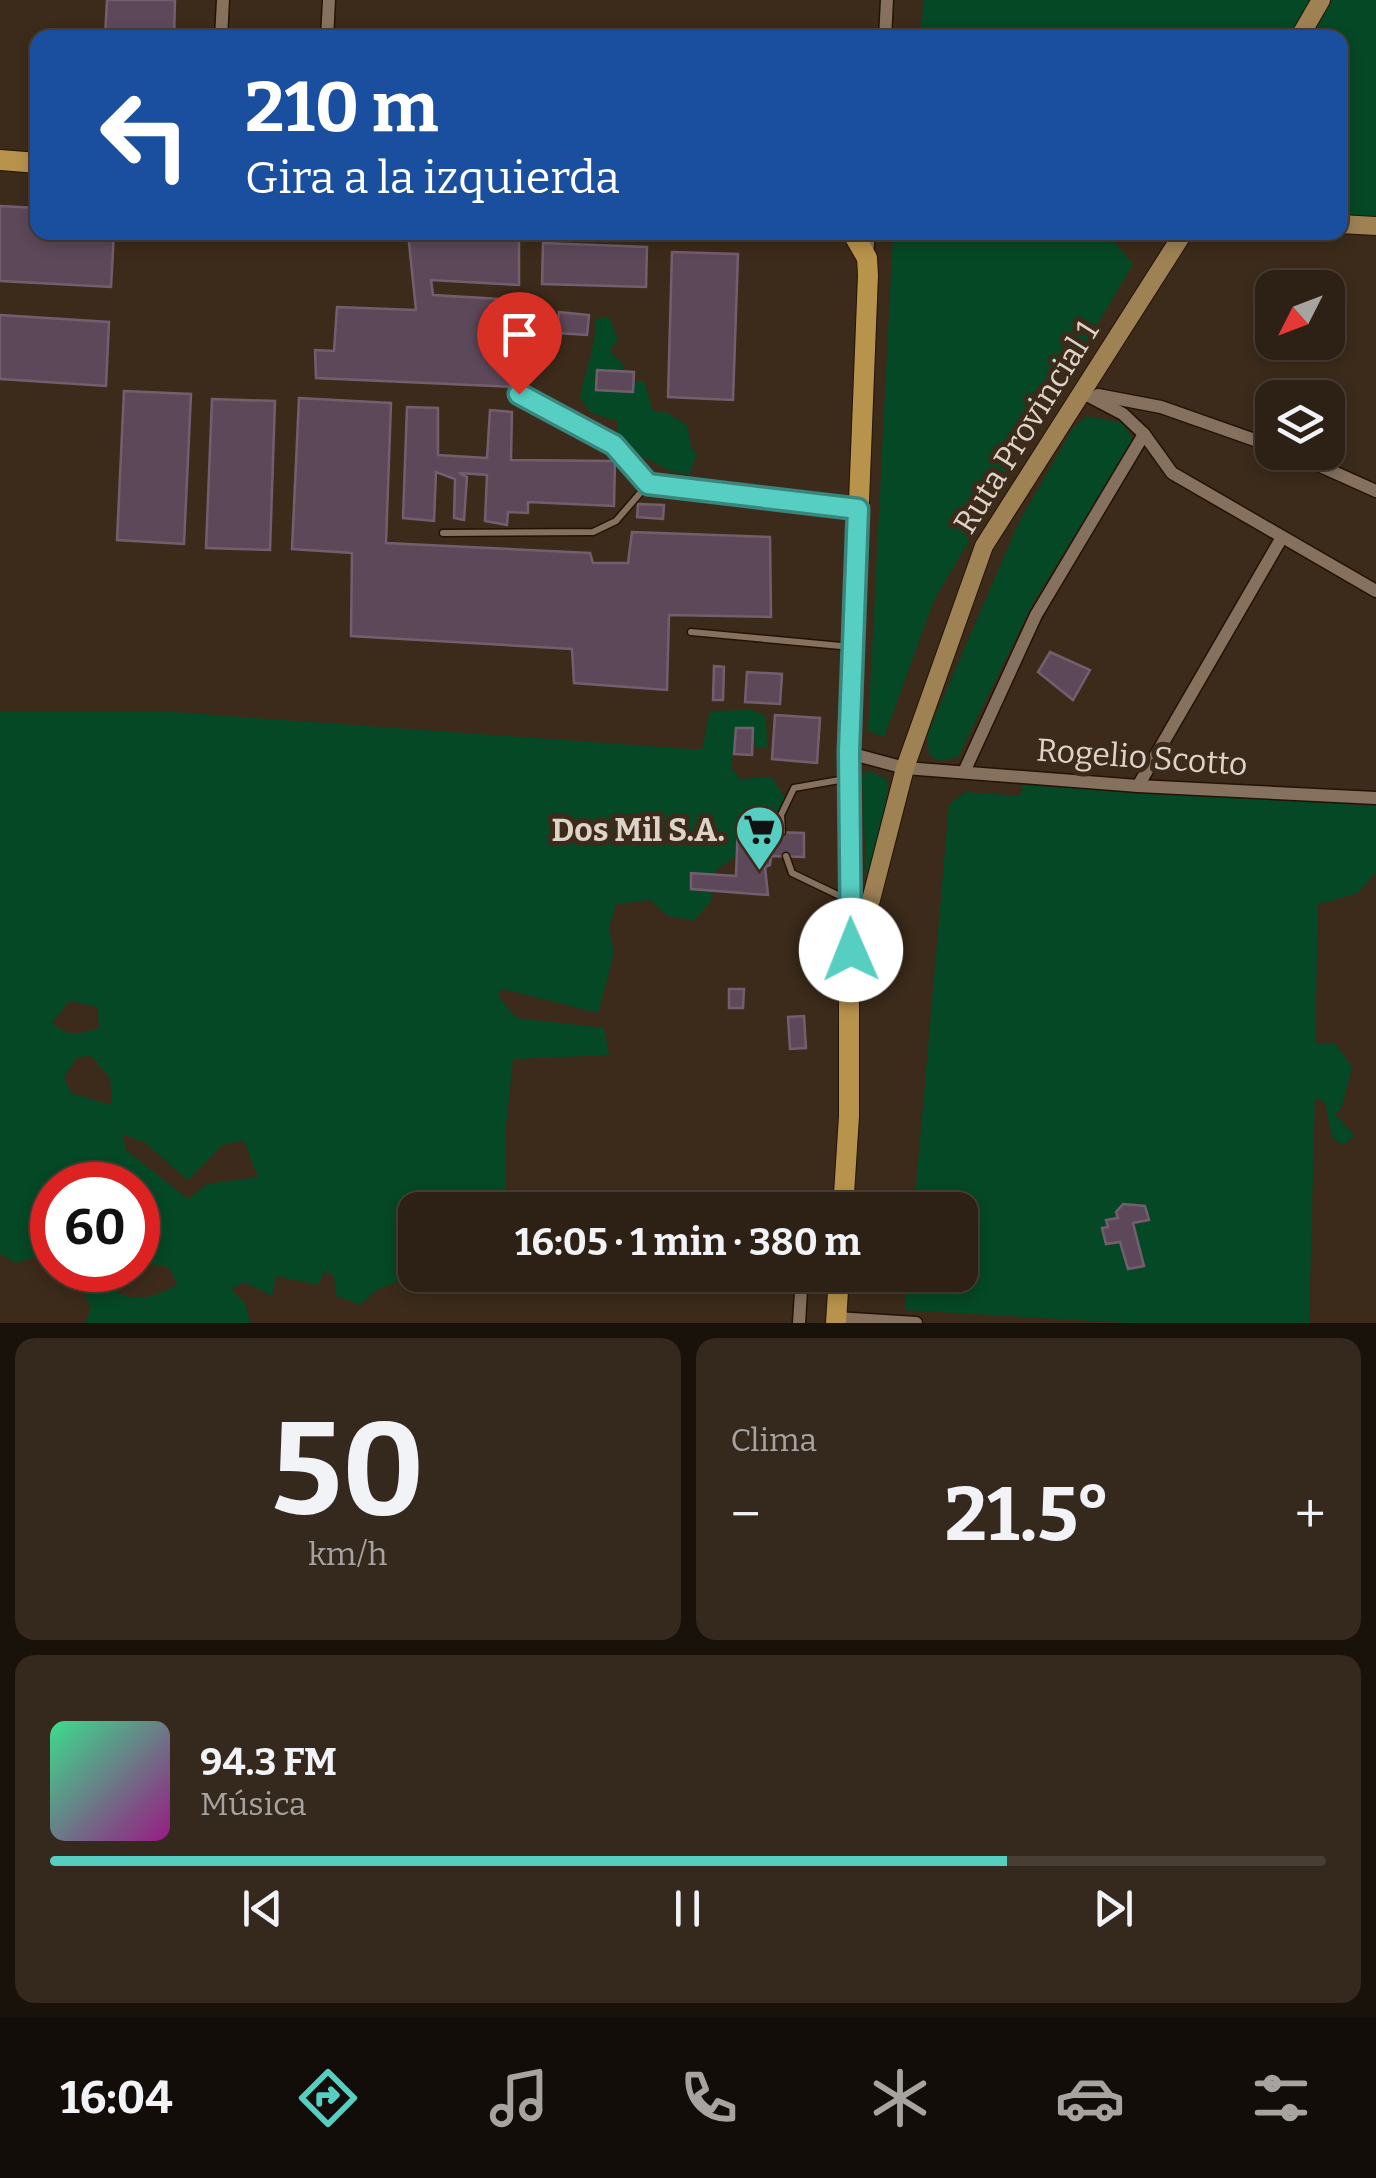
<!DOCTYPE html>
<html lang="es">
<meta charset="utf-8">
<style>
body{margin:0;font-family:Bitter,serif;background:#35281d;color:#f1f3f6;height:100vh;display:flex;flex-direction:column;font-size:38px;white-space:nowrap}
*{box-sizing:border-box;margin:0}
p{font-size:32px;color:#a7a3a0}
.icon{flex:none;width:55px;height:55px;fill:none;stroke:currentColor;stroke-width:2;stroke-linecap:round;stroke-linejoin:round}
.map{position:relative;height:1323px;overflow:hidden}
.sheet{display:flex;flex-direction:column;gap:15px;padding:15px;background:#19120b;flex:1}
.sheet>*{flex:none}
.hud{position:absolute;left:30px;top:30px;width:1318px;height:210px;border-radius:20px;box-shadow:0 5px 15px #0003,0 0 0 2px #483e34;background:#1a4fa0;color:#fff;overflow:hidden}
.needle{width:65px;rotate:228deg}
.fabs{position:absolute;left:1255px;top:270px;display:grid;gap:20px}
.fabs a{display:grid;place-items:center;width:90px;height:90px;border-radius:20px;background:#2d2014;box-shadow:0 5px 15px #0003,0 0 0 2px #483e34;font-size:50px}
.speed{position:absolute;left:30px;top:1162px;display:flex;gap:20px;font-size:50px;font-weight:700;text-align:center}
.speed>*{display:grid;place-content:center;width:130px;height:130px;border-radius:50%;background:#2d2014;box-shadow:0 5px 15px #0003,0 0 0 2px #483e34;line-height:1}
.speed .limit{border:15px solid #d22;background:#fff;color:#111}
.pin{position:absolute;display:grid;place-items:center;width:85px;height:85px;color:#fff;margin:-102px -42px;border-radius:50% 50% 50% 0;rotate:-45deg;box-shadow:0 0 10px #0007}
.pin .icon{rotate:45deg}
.me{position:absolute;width:110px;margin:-55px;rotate:359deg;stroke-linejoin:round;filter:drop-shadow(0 0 8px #0008)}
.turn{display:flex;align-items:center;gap:35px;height:210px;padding:0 50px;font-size:45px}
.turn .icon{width:130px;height:130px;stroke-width:2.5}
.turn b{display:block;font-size:70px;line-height:85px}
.big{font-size:75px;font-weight:700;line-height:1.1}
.sheet .tile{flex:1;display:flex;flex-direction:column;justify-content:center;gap:15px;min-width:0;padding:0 35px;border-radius:20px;background:#35281d}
.sheet .dial{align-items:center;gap:0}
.dial b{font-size:130px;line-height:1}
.song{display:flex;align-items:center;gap:30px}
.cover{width:120px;height:120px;border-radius:15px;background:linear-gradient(135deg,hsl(150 70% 55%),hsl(310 70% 35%))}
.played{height:10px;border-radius:5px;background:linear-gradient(90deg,#57cec2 75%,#483e34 75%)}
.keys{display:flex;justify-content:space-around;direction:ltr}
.heat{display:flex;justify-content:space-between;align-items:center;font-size:55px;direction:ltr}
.sheet .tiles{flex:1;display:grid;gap:15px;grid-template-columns:1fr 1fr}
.tile:last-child{grid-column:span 2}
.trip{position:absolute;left:398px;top:1192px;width:580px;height:100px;border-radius:20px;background:#2d2014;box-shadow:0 5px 15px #0003,0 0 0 2px #483e34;font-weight:700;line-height:100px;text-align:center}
.tab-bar{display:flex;height:160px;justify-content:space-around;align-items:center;background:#120d08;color:#a7a3a0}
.tab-bar .icon{width:70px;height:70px}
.tab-bar .on{color:#57cec2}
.tab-bar b{font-size:45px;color:#f1f3f6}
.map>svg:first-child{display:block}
.green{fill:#054825;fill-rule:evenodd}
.building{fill:#5d4859;stroke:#735e6f;stroke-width:2.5}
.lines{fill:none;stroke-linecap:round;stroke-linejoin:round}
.lane-casing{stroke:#231304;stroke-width:9}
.street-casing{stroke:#231304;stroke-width:15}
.secondary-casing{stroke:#231304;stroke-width:20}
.primary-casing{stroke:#231304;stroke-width:22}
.lane{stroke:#85715e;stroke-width:6}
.street{stroke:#85715e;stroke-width:12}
.secondary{stroke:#9e8254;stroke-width:18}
.primary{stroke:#b8934b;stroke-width:20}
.route-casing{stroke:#39867e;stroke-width:25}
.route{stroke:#57cec2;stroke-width:18}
.labels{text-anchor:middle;stroke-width:10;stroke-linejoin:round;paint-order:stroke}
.street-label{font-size:32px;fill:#ded3c9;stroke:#3c2b1a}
.poi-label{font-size:32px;font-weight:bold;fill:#ded3c9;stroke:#3c2b1a;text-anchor:end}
</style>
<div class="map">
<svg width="1376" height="1323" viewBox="0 0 1376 1323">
<rect width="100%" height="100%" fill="#3c2b1a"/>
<!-- green -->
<g class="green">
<polygon points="923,0 1376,0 1376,231 1340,231 1340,38 921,38"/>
<polygon points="893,233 1107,233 1133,264 934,600 884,737 868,731"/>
<path d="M609,317L618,339L610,351L623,365L624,372L596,390L632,392L633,381H644L653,411H664L687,425L691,447L697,454L689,475L670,471L617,443V421L591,413L580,398C583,379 599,334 595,319Z"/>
<polygon points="1087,416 1123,423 1132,438 1127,450 1033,603 958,757 939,761 929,754 927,735 1018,524 1073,428"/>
<path d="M752,710L766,716L767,748L755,747L753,729L736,728L731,767L740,779L772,777L786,800L787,815L770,823L738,820L736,856L716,870L711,901L694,921L668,916L650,900L616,904L609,928L614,953L598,1013L503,989L497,994L516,1018L604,1028L609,1055L513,1059L506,1126V1204L511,1210H415V1275H504L498,1285C453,1283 391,1265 361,1305L336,1296L334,1275L324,1272L318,1285L276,1276L272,1296L244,1282L231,1289L245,1303L250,1323H85L91,1308L76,1275C125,1289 124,1313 177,1285L169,1267L138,1262V1185H52V1258L40,1255L16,1263L0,1254V711L172,712L702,750L710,711ZM69,1001L98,1007L99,1028C80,1034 67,1037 52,1023ZM91,1056L110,1078L112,1105L71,1093L64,1077L77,1057ZM122,1134L144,1142L188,1180L223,1144L244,1141L258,1177L207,1184L188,1199L126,1150Z"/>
<polygon points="869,771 887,779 888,789 867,893 862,775"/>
<polygon points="1022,785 1376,806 1376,872 1358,893 1318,904 1315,1043 1335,1043 1352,1067 1341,1110 1334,1113 1355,1136 1343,1145 1332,1137 1325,1103 1315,1097 1309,1323 1127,1323 905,1310 908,1275 960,1275 960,1210 914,1210 949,804 966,792 1020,796"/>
</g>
<!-- building -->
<g class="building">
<polygon points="107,0 175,0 174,38 105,38"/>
<polygon points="0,206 38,208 38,232 114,232 111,287 0,281"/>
<polygon points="408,233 519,240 519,285 431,280 433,295 517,300 513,387 316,378 315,350 334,351 337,307 416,310"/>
<polygon points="543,243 647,247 646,287 542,284"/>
<polygon points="672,252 738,254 733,400 668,397"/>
<polygon points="559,312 589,315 587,335 557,333"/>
<polygon points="0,315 109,322 106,386 0,379"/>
<polygon points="597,370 634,372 633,392 596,390"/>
<polygon points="124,391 191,394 184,544 117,540"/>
<polygon points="299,398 391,403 386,543 590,553 593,563 628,563 632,532 770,537 771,617 669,615 667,690 574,683 572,649 351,636 352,553 292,549"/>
<polygon points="212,399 275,401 270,550 206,548"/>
<polygon points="407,407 438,408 438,455 487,458 490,410 512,412 511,460 615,461 614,506 528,502 528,513 508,512 507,525 485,521 487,475 459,473 467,477 464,520 454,518 455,479 436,472 434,521 403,518"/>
<polygon points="638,504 664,505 663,519 637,517"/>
<polygon points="1050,652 1090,670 1073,700 1038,672"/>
<polygon points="714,666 724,667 723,700 713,700"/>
<polygon points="747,672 782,674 780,704 745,702"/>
<polygon points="775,715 820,718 817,763 772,759"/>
<polygon points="736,728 753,728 752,755 734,754"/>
<polygon points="738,822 770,823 773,832 804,833 804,857 771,856 770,865 765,867 768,895 691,889 691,873 736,876"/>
<polygon points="729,989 744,989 743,1008 729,1008"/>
<polygon points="804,1016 806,1048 790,1049 788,1017"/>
<polygon points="1123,1204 1145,1206 1149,1220 1133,1223 1144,1266 1128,1269 1120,1242 1106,1244 1102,1228 1108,1227 1106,1220 1118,1218 1116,1212"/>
<polygon points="631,1275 657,1275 657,1291 631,1292"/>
</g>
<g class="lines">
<defs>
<g id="lane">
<polyline points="519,394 613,445 648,484 857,509"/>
<polyline points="443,533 593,532 616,521 648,484"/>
<polyline points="691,632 852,647"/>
<polyline points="782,832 781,815 794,788 845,779"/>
<polyline points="786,856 792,873 844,898"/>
</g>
<g id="street">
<polyline points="221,38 223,0"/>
<polyline points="327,38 329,0"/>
<polyline points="885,38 887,0"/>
<polyline points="867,256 869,232"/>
<polyline points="1083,393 1123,414 1144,434 1172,473 1376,591"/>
<polyline points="1098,395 1161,407 1272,446"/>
<polyline points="1289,452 1376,491"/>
<polyline points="849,753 905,768 1138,786 1376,798"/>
<polyline points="964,772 1036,615 1144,434"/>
<polyline points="1138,786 1281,539"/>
<polyline points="836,1318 916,1323"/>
<polyline points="799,1323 802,1275"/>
</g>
<g id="secondary">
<polyline points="1299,38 1321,0"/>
<polyline points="1340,224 1376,226"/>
<polyline points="851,950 871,900 905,768 984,546 1184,232"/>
</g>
<g id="primary">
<polyline points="0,160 38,163"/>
<polyline points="843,1210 849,1116 849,753 868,275 867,258 852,232"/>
<polyline points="836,1323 839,1275"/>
</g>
</defs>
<!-- lane casing -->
<use href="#lane" class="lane-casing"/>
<!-- street casing -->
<use href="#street" class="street-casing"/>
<!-- secondary casing -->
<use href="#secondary" class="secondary-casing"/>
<!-- primary casing -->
<use href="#primary" class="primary-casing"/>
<!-- lane -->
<use href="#lane" class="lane"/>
<!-- street -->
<use href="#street" class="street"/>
<!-- secondary -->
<use href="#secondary" class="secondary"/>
<!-- primary -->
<use href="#primary" class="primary"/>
</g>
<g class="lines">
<defs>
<polyline id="route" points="519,394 614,445 648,484 858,509 849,752 851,950"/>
</defs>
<!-- route casing -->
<use href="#route" class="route-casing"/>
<!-- route -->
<use href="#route" class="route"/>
</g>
<!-- icons -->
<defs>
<symbol id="supermarket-pin" viewBox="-11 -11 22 30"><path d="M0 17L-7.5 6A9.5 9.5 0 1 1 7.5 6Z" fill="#57cec2" stroke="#3c2b1a"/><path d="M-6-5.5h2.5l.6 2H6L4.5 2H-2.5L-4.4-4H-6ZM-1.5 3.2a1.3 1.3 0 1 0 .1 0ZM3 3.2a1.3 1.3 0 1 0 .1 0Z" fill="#111"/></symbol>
</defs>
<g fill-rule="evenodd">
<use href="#supermarket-pin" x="732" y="802" width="55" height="75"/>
</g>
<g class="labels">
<!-- street labels -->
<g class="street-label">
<text transform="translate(1026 427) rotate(-58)" y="11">Ruta Provincial 1</text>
<text transform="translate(1142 757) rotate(4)" y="11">Rogelio Scotto</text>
</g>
<!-- poi labels -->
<g class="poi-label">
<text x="725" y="841">Dos Mil S.A.</text>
</g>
</g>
</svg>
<div class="fabs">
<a><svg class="needle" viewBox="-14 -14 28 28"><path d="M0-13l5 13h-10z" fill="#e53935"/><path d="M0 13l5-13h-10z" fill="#a7a3a0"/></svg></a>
<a><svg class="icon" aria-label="layers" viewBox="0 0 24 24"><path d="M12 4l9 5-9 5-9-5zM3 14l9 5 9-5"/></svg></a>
</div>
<div class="speed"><div class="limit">60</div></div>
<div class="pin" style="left:519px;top:394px;background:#d93025"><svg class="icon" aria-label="arrive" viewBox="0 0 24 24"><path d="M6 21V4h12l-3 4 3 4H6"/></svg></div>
<svg class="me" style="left:851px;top:950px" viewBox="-20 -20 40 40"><circle r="19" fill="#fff"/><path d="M0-13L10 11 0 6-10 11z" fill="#57cec2"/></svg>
<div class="trip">16:05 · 1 min · 380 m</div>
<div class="hud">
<div class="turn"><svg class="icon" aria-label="left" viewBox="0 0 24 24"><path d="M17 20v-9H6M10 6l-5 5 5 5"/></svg><div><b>210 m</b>Gira a la izquierda</div></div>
</div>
</div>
<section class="sheet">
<div class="tiles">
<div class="tile dial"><b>50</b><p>km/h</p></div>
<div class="tile"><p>Clima</p>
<div class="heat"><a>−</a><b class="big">21.5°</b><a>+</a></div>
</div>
<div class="tile">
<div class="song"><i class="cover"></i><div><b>94.3 FM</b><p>Música</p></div></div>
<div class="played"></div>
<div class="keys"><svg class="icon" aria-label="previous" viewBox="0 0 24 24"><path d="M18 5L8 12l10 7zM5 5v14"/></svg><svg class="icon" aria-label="pause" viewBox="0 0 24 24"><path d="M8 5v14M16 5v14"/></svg><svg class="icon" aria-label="next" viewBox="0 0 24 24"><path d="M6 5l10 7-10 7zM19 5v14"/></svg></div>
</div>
</div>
</section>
<nav class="tab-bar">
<b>16:04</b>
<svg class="icon on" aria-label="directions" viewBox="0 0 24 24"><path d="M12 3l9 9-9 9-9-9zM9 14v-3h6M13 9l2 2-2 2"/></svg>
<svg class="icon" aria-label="music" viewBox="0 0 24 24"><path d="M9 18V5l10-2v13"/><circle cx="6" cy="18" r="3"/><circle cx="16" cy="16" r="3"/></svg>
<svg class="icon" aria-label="phone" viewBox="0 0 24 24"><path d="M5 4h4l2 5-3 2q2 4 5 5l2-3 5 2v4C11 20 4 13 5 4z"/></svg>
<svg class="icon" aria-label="climate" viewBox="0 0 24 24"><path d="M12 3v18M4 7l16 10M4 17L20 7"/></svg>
<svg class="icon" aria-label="car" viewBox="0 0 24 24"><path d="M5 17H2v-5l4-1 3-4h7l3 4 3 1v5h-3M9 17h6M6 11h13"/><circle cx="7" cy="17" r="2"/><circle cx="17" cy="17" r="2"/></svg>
<svg class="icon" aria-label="filters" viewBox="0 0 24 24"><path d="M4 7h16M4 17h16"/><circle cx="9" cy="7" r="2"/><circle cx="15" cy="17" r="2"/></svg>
</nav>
